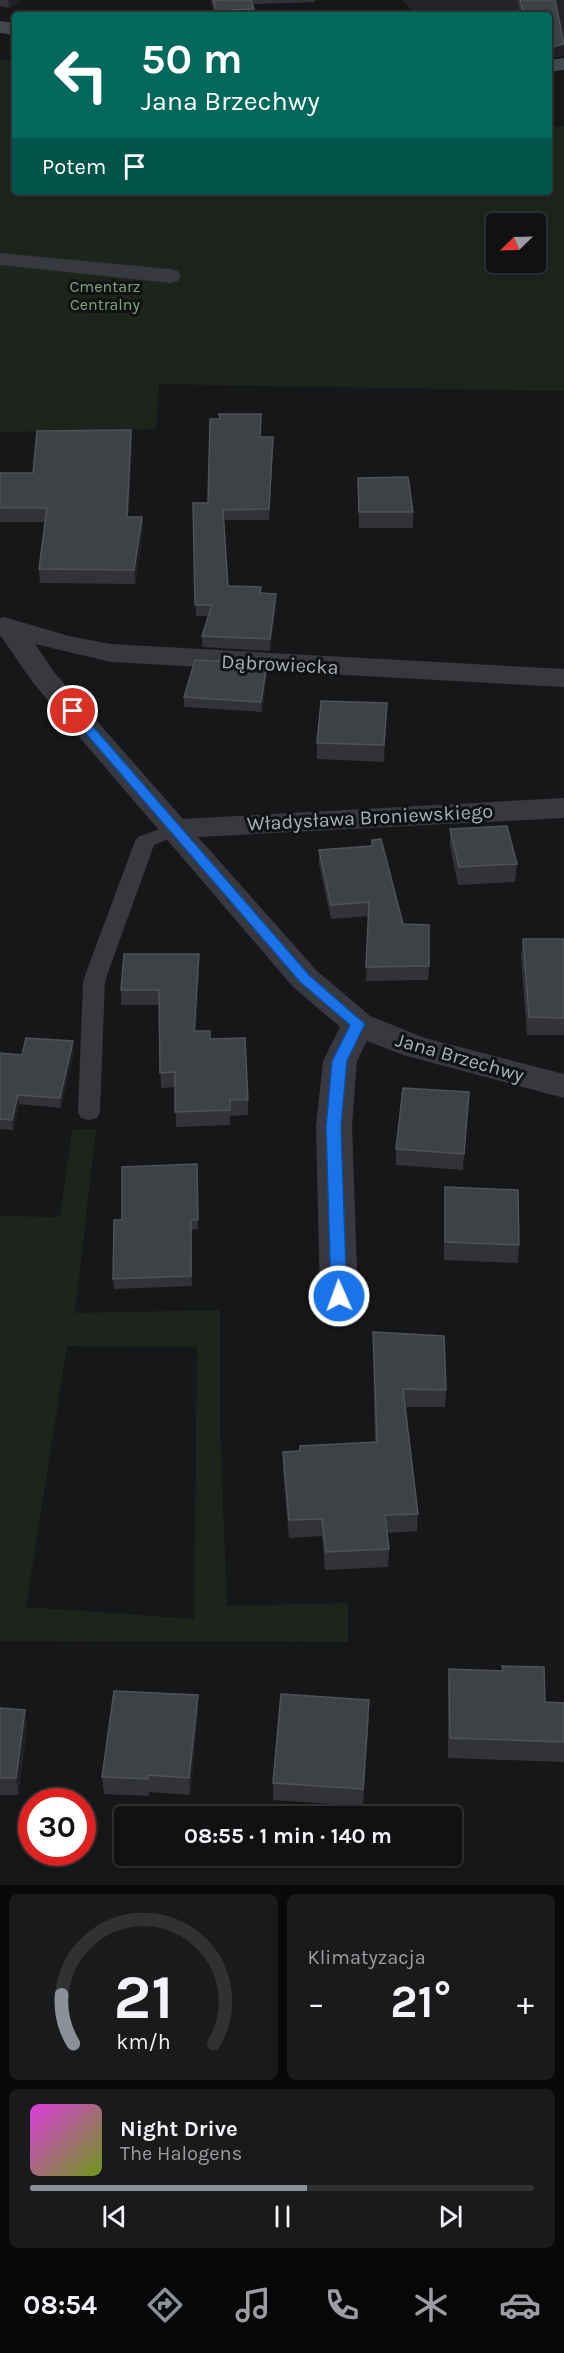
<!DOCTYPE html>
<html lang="pl">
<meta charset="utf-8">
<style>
body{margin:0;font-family:Karla,sans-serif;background:#191a1c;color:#f1f3f6;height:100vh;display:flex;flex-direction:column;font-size:22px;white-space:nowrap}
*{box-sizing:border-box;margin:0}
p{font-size:20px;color:#9c9da0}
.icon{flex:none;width:33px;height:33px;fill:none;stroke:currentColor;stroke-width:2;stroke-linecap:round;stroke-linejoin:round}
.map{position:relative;height:1885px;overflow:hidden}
.sheet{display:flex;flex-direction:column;gap:9px;padding:9px;background:#09090a;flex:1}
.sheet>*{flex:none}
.guide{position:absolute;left:12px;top:12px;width:540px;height:183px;border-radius:6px;box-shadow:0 3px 9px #0003,0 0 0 2px #303133;background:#00695c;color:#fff;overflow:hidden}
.needle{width:39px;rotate:247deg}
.fabs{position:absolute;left:486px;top:213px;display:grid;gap:12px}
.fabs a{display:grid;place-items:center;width:60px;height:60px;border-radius:6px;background:#101113;box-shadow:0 3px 9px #0003,0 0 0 2px #303133;font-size:30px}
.speed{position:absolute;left:18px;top:1788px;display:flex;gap:12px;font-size:30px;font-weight:700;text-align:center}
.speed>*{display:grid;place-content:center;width:78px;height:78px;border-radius:50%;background:#101113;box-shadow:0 3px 9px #0003,0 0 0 2px #303133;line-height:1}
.speed .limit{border:9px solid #d22;background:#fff;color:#111}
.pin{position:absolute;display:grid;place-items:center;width:51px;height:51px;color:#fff;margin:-26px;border:3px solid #fff;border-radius:50%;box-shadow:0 2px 6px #0007}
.me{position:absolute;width:66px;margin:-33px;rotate:358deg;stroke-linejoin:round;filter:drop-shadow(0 0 4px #0008)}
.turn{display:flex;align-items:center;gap:21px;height:126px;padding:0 30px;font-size:27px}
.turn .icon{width:78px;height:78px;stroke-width:2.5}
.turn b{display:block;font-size:42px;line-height:51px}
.then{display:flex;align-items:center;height:57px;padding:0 30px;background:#0003;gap:12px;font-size:22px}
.big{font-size:45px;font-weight:700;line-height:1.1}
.sheet .card{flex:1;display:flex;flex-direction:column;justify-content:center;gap:9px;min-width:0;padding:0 21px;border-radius:9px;background:#191a1c}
.sheet .dial{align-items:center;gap:0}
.dial svg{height:156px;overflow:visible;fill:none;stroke:#303133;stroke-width:7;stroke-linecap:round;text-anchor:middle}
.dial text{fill:#f1f3f6;stroke:none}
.song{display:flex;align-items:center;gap:18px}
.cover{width:72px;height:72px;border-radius:9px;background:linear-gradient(135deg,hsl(300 70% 55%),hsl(80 70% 35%))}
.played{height:6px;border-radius:3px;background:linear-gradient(90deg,#8c9099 55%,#303133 55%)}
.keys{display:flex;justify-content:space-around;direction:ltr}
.heat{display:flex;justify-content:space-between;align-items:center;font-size:33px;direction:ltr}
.sheet .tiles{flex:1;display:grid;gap:9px;grid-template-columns:1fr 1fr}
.card:last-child{grid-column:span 2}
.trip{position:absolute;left:114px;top:1806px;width:348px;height:60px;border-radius:6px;background:#101113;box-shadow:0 3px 9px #0003,0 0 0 2px #303133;font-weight:700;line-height:60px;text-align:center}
.dock{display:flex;height:96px;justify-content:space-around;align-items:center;background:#060708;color:#9c9da0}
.dock .icon{width:42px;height:42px}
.dock .selected{color:#8c9099}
.dock b{font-size:27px;color:#f1f3f6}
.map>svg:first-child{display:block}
.built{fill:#222326}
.green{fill:#1c241c;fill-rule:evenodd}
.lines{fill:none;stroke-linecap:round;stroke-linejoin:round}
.service{fill:#37393e;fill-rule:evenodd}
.pedestrian{fill:#37393e;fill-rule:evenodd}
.minor{fill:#37393e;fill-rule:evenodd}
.secondary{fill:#45484e;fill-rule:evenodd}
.wall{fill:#323337}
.shaded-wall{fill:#212225}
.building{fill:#3e4145;stroke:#4f5257;stroke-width:1.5}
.route{fill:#1a73e8;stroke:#114b97;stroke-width:1.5}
.labels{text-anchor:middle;stroke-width:6;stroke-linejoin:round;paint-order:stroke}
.far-park-label{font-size:16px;fill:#80a67d;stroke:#111214}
.street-label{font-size:20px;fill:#a7afba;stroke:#111214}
</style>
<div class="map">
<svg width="564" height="1885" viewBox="0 0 564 1885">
<rect width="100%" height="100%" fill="#161719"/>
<!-- built -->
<polygon class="built" points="402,0 564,0 564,42 549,15 416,15"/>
<!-- green -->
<g class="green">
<path d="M0,60L15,61V192H549V127L564,126V391L159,384L156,429L0,432ZM496,224H536V262H496Z"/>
<path d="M96,1129L75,1313L220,1310V1427L227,1606L348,1603V1642L0,1641V1216L60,1217L72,1130ZM67,1346L197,1347L194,1619L26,1607Z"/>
</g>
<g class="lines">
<!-- service -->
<polygon class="service" points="175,823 182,825 185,829 182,833 154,845 105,981 100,1112 97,1118 89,1120 81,1118 78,1112 83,981 135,841 138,837"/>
<!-- pedestrian -->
<polygon class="pedestrian" points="0,253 170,269 178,271 181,276 178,281 170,283 0,265"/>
<!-- minor -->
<polygon class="minor" points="4,617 69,636 111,644 564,669 564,687 111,662 35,644 54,672 183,819 564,798 564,818 198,837 317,971 370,1016 425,1038 564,1074 564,1098 403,1055 367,1041 357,1061 352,1126 358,1296 353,1306 339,1311 325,1306 320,1296 316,1126 323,1061 340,1027 293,987 34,684 0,635 0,618"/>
<!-- secondary -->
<g class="secondary">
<polygon points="0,21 15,23 15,35 0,33"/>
<polygon points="564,58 564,70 549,72 549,60"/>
</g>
</g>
<!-- wall -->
<g class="wall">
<polygon points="0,0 21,0 9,8 0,6"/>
<polygon points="211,0 315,0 315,2 252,4 254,9 254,15 215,15"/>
<polygon points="517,0 555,0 564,56 554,57 549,53 549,15 520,15"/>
<polygon points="131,430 132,444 128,517 142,517 143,531 135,584 40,583 39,569 45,522 0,522 0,473 33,473"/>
<polygon points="260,437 273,448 269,520 224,520 228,586 261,587 261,593 276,605 270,651 202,647 202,636 208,616 196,616 193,503 208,503"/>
<polygon points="358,478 413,512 413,528 359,528"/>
<polygon points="267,663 267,673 262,712 184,707 184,697"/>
<polygon points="386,720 384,762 317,759 317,743"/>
<polygon points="450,829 517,864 515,882 458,885 450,846"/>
<polygon points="319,850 403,924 429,966 428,980 366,981 369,916 331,919 319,864"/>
<polygon points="523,939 564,939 564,1035 527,1035 521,956"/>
<polygon points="199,954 199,969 196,1031 210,1039 248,1100 248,1115 230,1116 230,1125 176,1127 175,1087 161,1088 159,1005 121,1005 121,990"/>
<polygon points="74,1051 61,1108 19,1104 13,1130 0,1129 0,1053 22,1055"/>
<polygon points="469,1092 463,1170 396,1165 396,1149"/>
<polygon points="197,1164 198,1229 191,1230 192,1286 114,1289 113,1279 122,1220"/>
<polygon points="445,1187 519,1245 518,1263 444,1260 444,1205"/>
<polygon points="373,1332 446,1390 445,1407 405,1407 418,1514 417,1531 387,1533 389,1549 388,1567 325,1570 322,1536 289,1538 283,1470 283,1452 300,1451 375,1442 373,1350"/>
<polygon points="502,1666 545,1702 564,1703 564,1762 448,1758 448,1688 449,1669 502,1671"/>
<polygon points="0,1708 27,1727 18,1795 0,1795"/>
<polygon points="198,1713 190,1795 149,1792 149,1796 104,1794 102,1777"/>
<polygon points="369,1717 363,1806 273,1800 273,1783"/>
</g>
<!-- shaded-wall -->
<g class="shaded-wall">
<polygon points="8,0 21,0 9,8"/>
<polygon points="564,44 564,56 554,57 555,46"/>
<polygon points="131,430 132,444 128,532 127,517"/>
<polygon points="142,517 143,531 135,584 134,570"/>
<polygon points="276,594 276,605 270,651 270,639"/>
<polygon points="267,663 267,673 262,712 261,702"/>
<polygon points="199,954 199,969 195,1046 194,1031"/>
<polygon points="73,1041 74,1051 61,1108 60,1098"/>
<polygon points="18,1095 19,1104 13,1130 12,1120"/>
<polygon points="198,1695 198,1713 190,1795 189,1778"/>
<polygon points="25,1710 27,1727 18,1795 16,1778"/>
</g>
<!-- building -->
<g class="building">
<polygon points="213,0 251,0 254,9 231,10 230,15 218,15"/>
<polygon points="520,0 555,0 564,44 555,46 549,41 549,15 524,15"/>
<polygon points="219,414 261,414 260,437 273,437 269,509 223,510 228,586 261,587 260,593 276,594 270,639 202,636 212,605 195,605 193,503 208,503 210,419 220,419"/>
<polygon points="131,430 127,517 142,517 134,570 39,569 47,508 0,508 0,473 33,473 37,431"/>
<polygon points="408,477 413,512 359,512 358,478"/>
<polygon points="195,660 267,663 261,702 184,697"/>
<polygon points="321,701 387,703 384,745 317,743"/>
<polygon points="507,826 517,864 459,867 450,829"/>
<polygon points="381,839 403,924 429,925 429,966 366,967 369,902 331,905 319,850 372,846 372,840"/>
<polygon points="523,939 564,939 564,1018 529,1017"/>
<polygon points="124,954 199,954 194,1031 210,1031 210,1039 245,1038 248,1100 230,1100 230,1110 175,1112 175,1072 160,1073 159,990 121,990"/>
<polygon points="26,1038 73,1041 60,1098 18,1095 12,1120 0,1119 0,1053 22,1055"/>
<polygon points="403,1088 469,1092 464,1154 396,1149"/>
<polygon points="197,1164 198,1220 191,1220 191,1276 113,1279 114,1220 122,1220 122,1167"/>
<polygon points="445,1187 518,1190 519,1245 445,1242"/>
<polygon points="373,1332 444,1336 446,1390 403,1389 418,1514 385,1515 389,1549 326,1552 322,1519 289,1520 283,1452 300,1451 300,1446 377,1442"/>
<polygon points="502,1666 544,1667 545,1702 564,1703 564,1742 450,1738 449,1669 503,1671"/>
<polygon points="114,1691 198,1695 189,1778 148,1775 148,1779 102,1777"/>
<polygon points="281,1694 369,1700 363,1789 273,1783"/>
<polygon points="0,1708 25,1710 16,1778 0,1778"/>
</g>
<!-- route -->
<polygon class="route" points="73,708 78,709 309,975 365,1024 347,1061 341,1126 347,1296 345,1300 339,1302 331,1296 326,1126 332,1061 350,1025 300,982 69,714 67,711"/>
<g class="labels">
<!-- far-park labels -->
<g class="far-park-label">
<text x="105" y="292">Cmentarz<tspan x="105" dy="18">Centralny</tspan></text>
</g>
<!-- street labels -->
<g class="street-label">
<text transform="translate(280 664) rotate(3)" y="7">Dąbrowiecka</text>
<text transform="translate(370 817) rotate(-3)" y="7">Władysława Broniewskiego</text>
<text transform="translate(460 1057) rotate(16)" y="7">Jana Brzechwy</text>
</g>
</g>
</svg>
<div class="fabs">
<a><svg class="needle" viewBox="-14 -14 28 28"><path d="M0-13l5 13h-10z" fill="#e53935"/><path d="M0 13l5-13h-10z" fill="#9c9da0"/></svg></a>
</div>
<div class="speed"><div class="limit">30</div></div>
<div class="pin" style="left:73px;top:711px;background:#d93025"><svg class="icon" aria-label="arrive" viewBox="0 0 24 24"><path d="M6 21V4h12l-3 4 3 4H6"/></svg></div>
<svg class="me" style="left:339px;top:1296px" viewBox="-20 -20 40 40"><circle r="17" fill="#1a73e8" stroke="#fff" stroke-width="3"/><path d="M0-11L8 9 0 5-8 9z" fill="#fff"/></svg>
<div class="trip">08:55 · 1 min · 140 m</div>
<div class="guide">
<div class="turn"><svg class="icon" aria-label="left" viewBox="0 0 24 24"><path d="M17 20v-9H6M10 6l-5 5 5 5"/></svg><div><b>50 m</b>Jana Brzechwy</div></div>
<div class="then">Potem<svg class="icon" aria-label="arrive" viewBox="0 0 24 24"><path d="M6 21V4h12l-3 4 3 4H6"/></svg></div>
</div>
</div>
<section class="sheet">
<div class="tiles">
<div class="card dial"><svg viewBox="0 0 100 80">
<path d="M14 69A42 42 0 1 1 86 69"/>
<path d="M14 69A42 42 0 0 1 8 44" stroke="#8c9099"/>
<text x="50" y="56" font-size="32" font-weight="700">21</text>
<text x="50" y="72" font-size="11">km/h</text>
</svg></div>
<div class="card"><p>Klimatyzacja</p>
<div class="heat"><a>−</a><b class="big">21°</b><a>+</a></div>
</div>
<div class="card">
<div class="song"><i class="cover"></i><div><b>Night Drive</b><p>The Halogens</p></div></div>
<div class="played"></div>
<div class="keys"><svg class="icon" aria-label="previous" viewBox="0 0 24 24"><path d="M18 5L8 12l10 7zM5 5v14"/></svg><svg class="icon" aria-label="pause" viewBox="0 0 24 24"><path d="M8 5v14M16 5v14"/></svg><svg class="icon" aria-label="next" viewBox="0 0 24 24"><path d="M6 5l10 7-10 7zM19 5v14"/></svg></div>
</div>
</div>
</section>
<nav class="dock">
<b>08:54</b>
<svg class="icon selected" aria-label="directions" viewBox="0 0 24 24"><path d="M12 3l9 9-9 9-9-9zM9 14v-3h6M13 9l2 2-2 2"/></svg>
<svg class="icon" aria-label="music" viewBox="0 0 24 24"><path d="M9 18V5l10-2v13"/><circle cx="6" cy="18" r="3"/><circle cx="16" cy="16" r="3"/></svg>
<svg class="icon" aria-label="phone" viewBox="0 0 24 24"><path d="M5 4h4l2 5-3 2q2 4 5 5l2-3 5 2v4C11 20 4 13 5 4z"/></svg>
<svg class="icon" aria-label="climate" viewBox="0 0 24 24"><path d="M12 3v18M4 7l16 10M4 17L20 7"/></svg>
<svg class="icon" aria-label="car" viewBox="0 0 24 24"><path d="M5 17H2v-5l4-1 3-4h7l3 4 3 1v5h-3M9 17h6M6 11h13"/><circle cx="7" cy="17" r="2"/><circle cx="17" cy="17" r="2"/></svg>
</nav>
